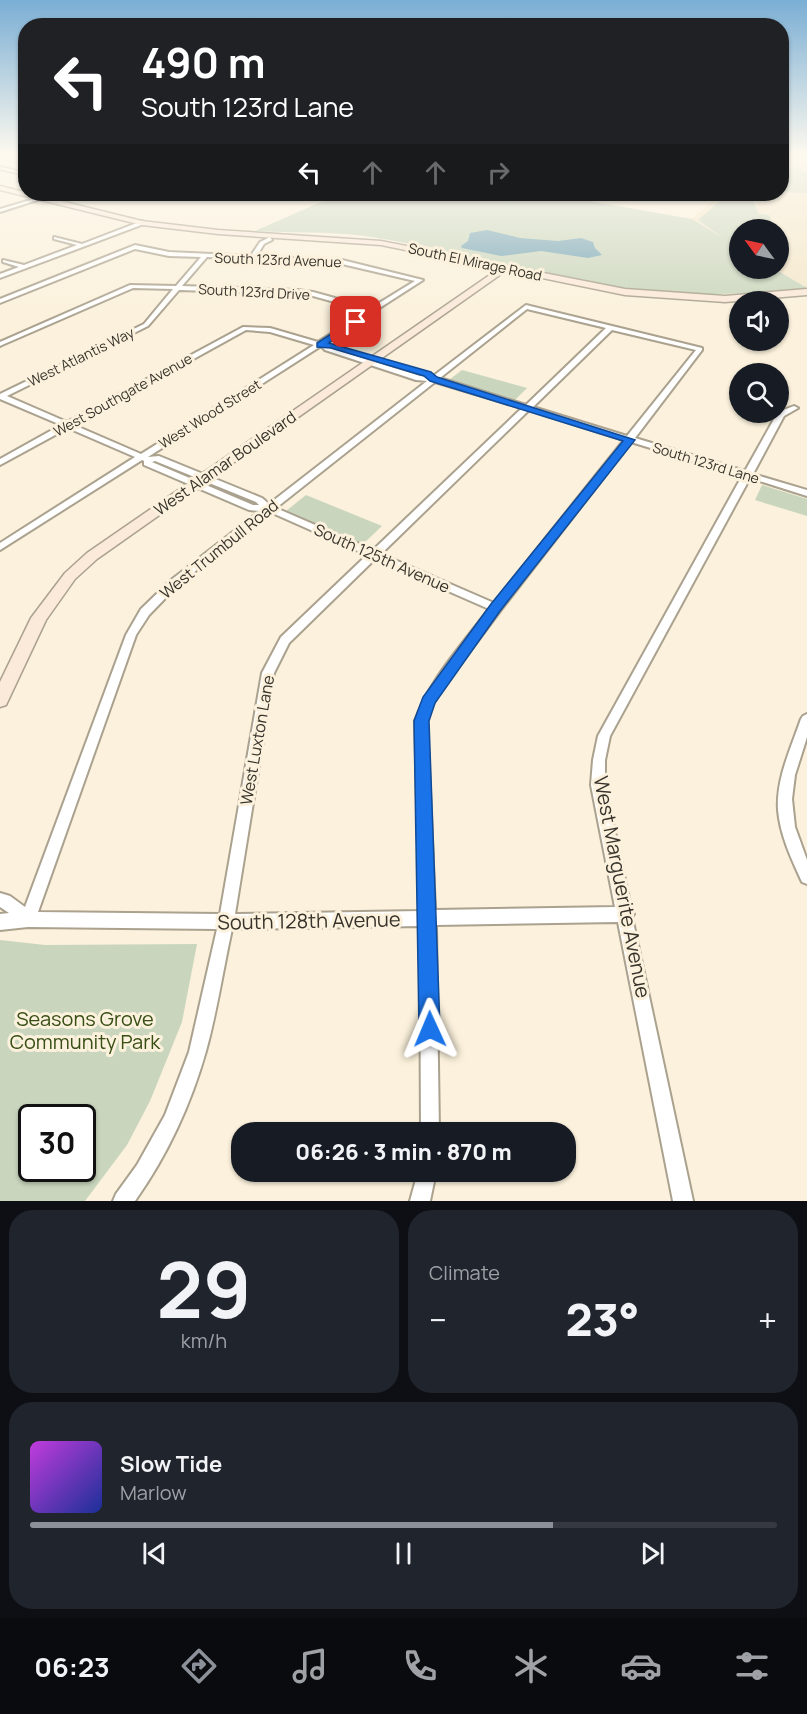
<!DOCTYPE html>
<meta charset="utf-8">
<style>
body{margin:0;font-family:Manrope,sans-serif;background:#20242c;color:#f1f3f6;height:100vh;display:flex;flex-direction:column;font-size:22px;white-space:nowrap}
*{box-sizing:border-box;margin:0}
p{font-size:20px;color:#9ea1a6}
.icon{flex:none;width:33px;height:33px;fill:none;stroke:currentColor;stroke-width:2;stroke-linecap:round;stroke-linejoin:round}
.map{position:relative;height:1201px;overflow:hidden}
.sheet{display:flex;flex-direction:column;gap:9px;padding:9px;background:#0d0f14;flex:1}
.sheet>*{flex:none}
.hud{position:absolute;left:18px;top:18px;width:771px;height:183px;border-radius:24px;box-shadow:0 2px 4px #0004;background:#202124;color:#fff;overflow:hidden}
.needle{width:39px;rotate:303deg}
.controls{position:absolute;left:729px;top:219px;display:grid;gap:12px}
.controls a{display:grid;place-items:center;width:60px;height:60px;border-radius:50%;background:#171b24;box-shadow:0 2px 4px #0004;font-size:30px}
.speed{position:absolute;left:18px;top:1104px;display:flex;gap:12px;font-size:30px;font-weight:700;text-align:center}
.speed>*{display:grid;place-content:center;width:78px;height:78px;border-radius:50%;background:#171b24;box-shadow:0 2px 4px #0004;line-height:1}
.speed .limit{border:3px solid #111;border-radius:9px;background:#fff;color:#111}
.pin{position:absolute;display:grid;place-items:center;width:51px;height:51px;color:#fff;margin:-26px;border-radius:12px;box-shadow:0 3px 9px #0006}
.me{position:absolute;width:66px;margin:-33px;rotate:359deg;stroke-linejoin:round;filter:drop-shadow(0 0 4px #0008)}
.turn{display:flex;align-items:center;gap:21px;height:126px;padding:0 24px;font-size:27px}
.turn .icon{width:78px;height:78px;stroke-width:2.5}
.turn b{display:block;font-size:42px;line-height:51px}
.lanes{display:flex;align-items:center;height:57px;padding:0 24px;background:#0003;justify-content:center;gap:30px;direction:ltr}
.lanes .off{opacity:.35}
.big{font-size:45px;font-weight:800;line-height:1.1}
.sheet .card{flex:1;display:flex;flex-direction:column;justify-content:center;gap:9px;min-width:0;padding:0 21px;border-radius:24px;background:#20242c}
.sheet .dial{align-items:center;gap:0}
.dial b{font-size:78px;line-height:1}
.song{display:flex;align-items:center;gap:18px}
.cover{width:72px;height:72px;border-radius:9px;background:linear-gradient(135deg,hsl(290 70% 55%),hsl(230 70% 35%))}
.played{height:6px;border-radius:3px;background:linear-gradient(90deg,#8c9099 70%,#363941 70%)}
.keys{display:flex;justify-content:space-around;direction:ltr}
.heat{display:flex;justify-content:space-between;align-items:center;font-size:33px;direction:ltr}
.sheet .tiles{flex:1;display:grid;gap:9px;grid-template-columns:1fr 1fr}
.card:last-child{grid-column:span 2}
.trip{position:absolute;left:231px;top:1122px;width:345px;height:60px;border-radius:24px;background:#171b24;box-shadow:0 2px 4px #0004;font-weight:800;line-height:60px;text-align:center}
.menu{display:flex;height:96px;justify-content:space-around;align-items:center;background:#090b0e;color:#9ea1a6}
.menu .icon{width:42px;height:42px}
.menu .active{color:#8c9099}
.menu b{font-size:27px;color:#f1f3f6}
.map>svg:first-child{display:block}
.built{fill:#f4e7cb}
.green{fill:#c9d6bd;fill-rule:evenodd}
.water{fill:#75a5b7}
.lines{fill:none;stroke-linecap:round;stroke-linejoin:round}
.street-casing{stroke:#aaa18e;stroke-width:4}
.secondary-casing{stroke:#aaa18e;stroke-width:3}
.street{fill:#fff;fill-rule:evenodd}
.secondary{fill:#fbe9da;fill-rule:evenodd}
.route{fill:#1a73e8;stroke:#114b97;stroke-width:1.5}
.labels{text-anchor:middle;stroke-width:6;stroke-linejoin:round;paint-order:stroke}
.far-street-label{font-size:14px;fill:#37332b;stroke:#fbf1dc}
.street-label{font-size:16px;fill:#37332b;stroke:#fbf1dc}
.near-street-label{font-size:20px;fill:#37332b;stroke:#fbf1dc}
.near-park-label{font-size:20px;fill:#374e14;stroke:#fbf1dc}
</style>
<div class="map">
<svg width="807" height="1201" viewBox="0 0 807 1201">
<rect width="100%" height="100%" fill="#fbf1dc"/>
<!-- built -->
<polygon class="built" points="782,162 807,164 807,288 775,269 778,268 778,230 740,230 739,248 692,219 720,194 782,194"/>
<!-- green -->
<g class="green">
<polygon points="786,167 799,168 807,173 807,193 782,192 782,169"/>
<path d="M339,194H549L692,219L723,238L698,220L728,194H759H750L759,214L769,215L771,219L768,229L740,230L739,244L735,245L739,248L740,268L775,269L807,288C729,298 652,295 575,281C505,268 435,246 365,236C329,231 291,233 255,231Z"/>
<polygon points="462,370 527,388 515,400 449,380"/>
<polygon points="762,485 807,499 807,516 755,500"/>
<polygon points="306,495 382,526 363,544 286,511"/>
<path d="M0,940L45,945L197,944L182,1022L150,1101L127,1145L85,1201H0ZM32,1118H82V1168H32Z"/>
</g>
<!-- water -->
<polygon class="water" points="487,230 520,238 558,241 581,238 593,242 595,248 602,255 588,258 541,251 501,256 462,248 461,246 468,241 470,233"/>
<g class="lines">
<defs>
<g id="street">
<polygon points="0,167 26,173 26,175 0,169"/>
<polygon points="51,194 56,194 0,212 0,209"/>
<polygon points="142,221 144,224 0,278 0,274 19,267 3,262 3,260 24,265 77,245 54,239 54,237 82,244"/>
<path d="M270,237L272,240L264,244L258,254L260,257L342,260L423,280L325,343L328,345L330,348L420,376L432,377L526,305L702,348V350L635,438L745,471L778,412L794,406L798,408L784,416L753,474L807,490V496L750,478L610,736L605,760V785L631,908L634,914L632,917L693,1201H673L618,922L436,925L439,1132H421L420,926L232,929C223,970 217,1012 206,1051C191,1104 167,1156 135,1201H113L116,1194L137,1165L165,1115L189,1052L217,929L28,927L0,930V914L9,913L0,907V893L10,896L25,907L126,635L141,609L171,580L260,511L249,510L144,465V461L142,460L0,550V543L135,457L68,428L0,465V459L61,425L0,399V394L144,324L173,289L133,288L2,345L0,346V342L130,285L176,286L201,257L169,256L135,249L0,303V299L135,245L169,252L255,256L252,254L260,242ZM207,257L342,264L415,281L371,308L313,292L297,290L182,286ZM179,290L297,294L313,296L367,311L318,342L270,328L243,327L67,422L7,396L148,326ZM527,309L606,328L526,405L440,378ZM246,330L270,332L314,345L141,454L74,425ZM612,330L696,350L627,436L533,407ZM321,346L325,350L416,380L427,381L269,504L262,498L159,456L148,457ZM435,382L522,408L373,550L276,508ZM529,410L624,440L494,603L381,554ZM631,442L742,476L598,736L593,760L591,785L615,907L435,910L427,721L434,702L443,687L500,611ZM155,461L256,502L259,505H253L152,462ZM270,512L367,555L281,637L262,673L220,914L38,912L136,635L149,615L179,584ZM375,559L489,609C462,645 430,679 415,721L420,911L235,914L274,673L289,643Z"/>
<path d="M807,714V737L795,775L792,799L795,827L807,860V884L802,882C792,860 780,835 778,810C776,779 791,748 801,719L803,716Z"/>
<polygon points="418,1172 436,1172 430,1201 410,1201"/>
</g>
<g id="secondary">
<polygon points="0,186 142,221 218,230 381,241 625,289 725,296 807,289 807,295 725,302 625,295 381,245 218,234 142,225 0,190"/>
<polygon points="497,270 504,272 97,559 75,579 46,620 6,705 0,707 0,682 31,618 65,573 87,553"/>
</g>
</defs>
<!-- street casing -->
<use href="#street" class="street-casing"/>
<!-- secondary casing -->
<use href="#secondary" class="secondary-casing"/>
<!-- street -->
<use href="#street" class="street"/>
<!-- secondary -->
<use href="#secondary" class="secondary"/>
</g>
<!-- sky -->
<linearGradient id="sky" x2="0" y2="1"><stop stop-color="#7aaed4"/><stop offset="0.48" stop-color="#fdf9ef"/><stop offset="1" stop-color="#fdf9ef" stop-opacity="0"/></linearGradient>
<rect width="807" height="321" fill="url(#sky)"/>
<!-- route -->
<polygon class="route" points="353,320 360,322 329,343 431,372 437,377 635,440 500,611 435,703 429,721 440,1029 437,1037 430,1040 422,1037 419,1029 414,721 423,697 491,604 623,441 430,381 424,376 331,348 317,347 317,343"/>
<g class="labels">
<!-- far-street labels -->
<g class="far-street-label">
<text transform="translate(278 260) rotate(2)" y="5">South 123rd Avenue</text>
<text transform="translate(475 262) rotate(12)" y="5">South El Mirage Road</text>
<text transform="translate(254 292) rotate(3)" y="5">South 123rd Drive</text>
<text transform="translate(81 357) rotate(-26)" y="5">West Atlantis Way</text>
<text transform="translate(123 395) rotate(-29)" y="5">West Southgate Avenue</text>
<text transform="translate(210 414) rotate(-32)" y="5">West Wood Street</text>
<text transform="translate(706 463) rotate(17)" y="5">South 123rd Lane</text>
</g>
<!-- street labels -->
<g class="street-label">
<text transform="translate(225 463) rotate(-35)" y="6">West Alamar Boulevard</text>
<text transform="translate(219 549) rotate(-39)" y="6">West Trumbull Road</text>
<text transform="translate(382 558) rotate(24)" y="6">South 125th Avenue</text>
<text transform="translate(257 740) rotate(-80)" y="6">West Luxton Lane</text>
</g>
<!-- near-street labels -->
<g class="near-street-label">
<text transform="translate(622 887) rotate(79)" y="7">West Marguerite Avenue</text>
<text transform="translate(309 921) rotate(-1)" y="7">South 128th Avenue</text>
</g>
<!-- near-park labels -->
<g class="near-park-label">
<text x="85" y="1026">Seasons Grove<tspan x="85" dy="23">Community Park</tspan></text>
</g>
</g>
</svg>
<div class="controls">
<a><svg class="needle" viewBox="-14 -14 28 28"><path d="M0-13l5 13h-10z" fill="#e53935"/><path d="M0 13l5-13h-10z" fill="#9ea1a6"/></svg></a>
<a><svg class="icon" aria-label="sound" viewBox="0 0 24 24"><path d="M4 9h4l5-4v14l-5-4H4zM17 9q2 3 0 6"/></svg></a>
<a><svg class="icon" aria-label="search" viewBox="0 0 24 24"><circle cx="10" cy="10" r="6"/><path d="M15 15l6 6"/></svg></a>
</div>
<div class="speed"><div class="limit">30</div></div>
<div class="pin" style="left:356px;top:322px;background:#d93025"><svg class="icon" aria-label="arrive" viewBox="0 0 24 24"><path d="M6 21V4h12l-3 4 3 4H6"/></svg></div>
<svg class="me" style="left:430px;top:1029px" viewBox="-20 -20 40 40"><path d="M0-17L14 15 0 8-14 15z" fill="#1a73e8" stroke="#fff" stroke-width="4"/></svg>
<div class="trip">06:26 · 3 min · 870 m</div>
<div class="hud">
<div class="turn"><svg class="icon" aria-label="left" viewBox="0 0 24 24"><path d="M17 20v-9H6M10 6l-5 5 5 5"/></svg><div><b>490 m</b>South 123rd Lane</div></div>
<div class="lanes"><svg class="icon" aria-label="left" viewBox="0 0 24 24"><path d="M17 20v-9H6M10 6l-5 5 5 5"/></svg><svg class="icon off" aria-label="ahead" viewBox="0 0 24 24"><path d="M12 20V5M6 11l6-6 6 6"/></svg><svg class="icon off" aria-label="ahead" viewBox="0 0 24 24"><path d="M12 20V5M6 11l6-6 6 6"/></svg><svg class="icon off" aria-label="right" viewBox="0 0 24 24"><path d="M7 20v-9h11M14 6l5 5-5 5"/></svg></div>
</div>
</div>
<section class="sheet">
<div class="tiles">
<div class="card dial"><b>29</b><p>km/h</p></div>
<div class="card"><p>Climate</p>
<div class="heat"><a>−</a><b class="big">23°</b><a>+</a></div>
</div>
<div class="card">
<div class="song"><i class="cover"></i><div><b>Slow Tide</b><p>Marlow</p></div></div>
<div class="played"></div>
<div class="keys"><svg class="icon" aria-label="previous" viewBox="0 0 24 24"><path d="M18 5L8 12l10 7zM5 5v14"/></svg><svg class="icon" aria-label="pause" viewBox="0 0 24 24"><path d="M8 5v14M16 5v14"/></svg><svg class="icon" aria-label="next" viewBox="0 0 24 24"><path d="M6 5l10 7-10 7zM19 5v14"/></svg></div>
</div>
</div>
</section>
<nav class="menu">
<b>06:23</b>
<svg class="icon active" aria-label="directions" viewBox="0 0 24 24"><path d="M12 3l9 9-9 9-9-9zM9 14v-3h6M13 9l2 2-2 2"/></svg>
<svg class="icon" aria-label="music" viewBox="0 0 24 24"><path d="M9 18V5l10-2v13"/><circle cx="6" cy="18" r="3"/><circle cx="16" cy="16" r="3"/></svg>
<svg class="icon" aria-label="phone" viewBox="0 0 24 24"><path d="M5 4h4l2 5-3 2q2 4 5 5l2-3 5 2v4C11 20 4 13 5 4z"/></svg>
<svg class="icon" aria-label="climate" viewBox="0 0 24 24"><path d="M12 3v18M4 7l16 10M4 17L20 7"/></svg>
<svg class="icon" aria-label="car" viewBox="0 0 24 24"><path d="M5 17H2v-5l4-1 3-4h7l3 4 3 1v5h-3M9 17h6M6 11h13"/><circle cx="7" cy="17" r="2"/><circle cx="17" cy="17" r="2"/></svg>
<svg class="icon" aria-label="filters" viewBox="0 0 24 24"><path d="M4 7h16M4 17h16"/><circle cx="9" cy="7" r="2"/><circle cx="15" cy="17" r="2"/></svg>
</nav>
